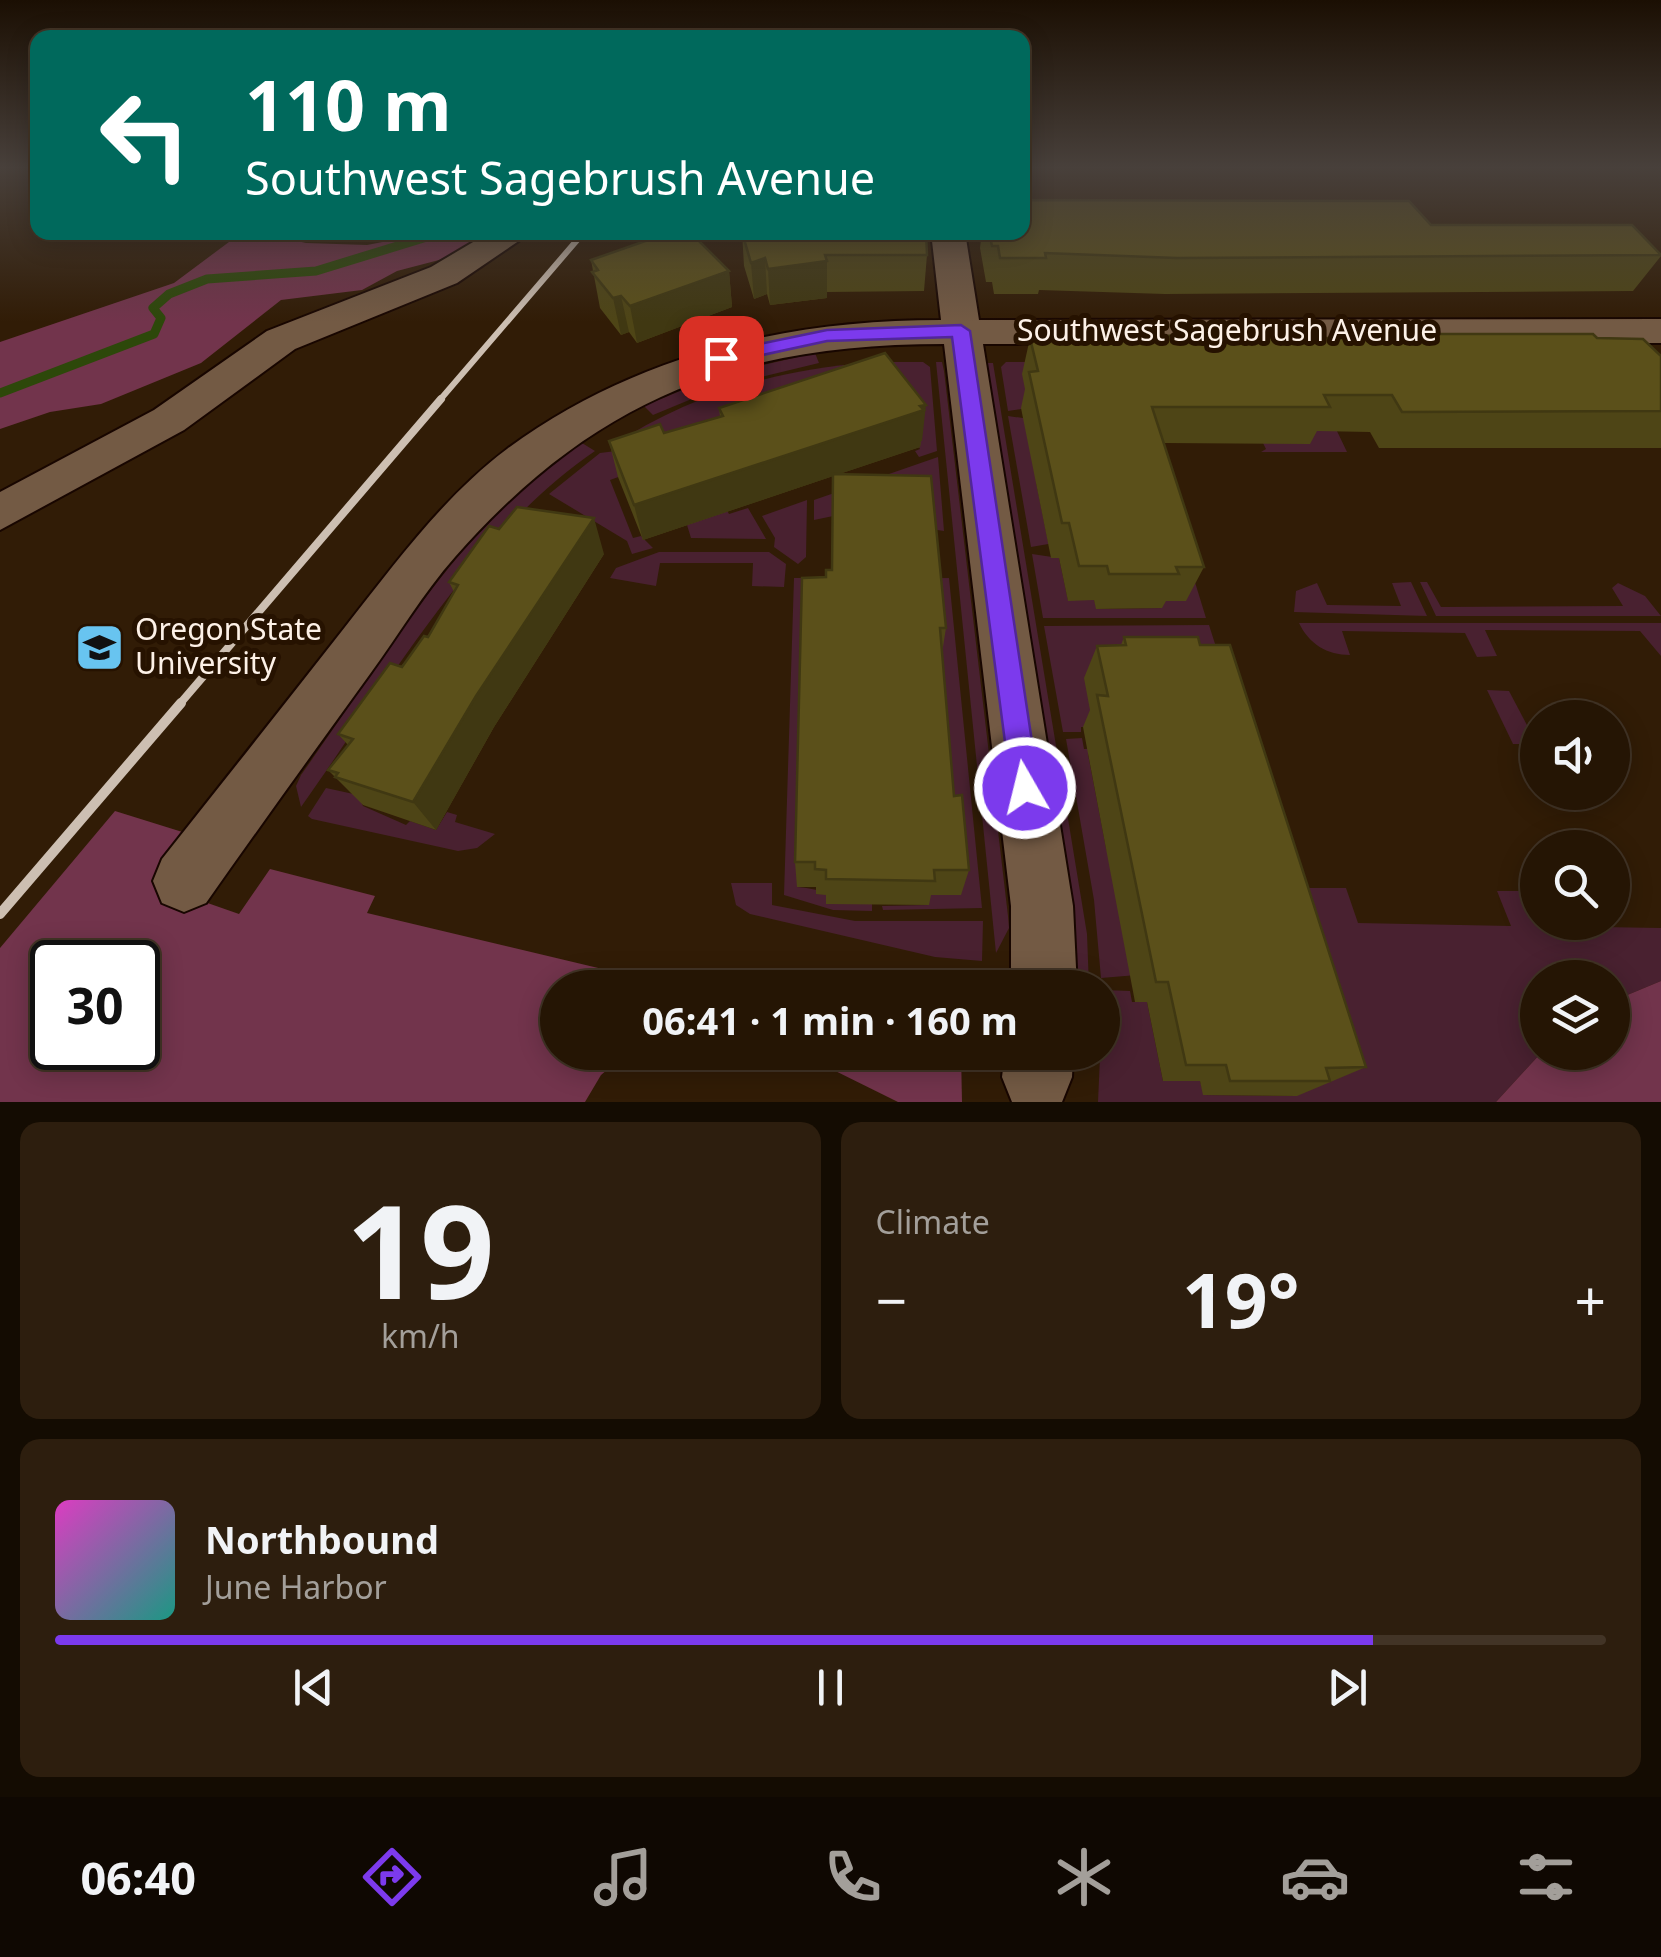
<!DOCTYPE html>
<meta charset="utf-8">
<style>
body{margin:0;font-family:"Noto Sans",sans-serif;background:#2d1e0e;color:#f1f3f6;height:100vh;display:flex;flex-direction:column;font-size:38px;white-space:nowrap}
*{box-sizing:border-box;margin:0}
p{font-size:32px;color:#a39f9a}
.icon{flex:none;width:55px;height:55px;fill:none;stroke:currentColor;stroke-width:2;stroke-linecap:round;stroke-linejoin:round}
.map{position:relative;height:1102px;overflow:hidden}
.panel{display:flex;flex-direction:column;gap:20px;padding:20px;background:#140c02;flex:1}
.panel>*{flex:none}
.top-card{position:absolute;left:30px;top:30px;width:1000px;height:210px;border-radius:20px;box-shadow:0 5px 25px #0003,0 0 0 2px #423426;background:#00695c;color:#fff;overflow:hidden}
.buttons{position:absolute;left:1520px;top:700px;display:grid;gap:20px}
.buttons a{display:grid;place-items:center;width:110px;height:110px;border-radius:50%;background:#251504;box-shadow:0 5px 25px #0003,0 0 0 2px #423426;font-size:50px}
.speed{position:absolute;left:30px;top:940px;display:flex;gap:20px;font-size:50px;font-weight:700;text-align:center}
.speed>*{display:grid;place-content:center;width:130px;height:130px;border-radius:50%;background:#251504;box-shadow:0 5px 25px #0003,0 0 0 2px #423426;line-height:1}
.speed .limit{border:5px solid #111;border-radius:15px;background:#fff;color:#111}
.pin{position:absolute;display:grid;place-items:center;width:85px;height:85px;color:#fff;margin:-42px;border-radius:20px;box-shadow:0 5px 15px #0006}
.me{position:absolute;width:110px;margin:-55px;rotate:352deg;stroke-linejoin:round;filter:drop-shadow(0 0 8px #0008)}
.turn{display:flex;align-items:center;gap:35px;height:210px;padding:0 50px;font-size:45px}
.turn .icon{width:130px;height:130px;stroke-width:2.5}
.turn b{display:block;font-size:70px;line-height:85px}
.big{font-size:75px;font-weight:700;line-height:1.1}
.panel .tile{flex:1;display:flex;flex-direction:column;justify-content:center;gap:15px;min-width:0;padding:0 35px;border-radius:20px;background:#2d1e0e}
.panel .dial{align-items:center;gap:0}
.dial b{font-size:130px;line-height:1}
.song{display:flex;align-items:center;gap:30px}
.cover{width:120px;height:120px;border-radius:15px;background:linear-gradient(135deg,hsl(310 70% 55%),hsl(170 70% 35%))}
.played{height:10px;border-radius:5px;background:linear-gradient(90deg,#7c3aed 85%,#423426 85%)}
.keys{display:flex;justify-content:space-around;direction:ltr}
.heat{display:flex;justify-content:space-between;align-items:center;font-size:55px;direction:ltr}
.panel .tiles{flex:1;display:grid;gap:20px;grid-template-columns:1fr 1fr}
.tile:last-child{grid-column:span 2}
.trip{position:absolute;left:540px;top:970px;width:580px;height:100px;border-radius:50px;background:#251504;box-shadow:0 5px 25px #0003,0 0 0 2px #423426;font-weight:700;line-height:100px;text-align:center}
.tabs{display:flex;height:160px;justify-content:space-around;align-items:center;background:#0f0802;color:#a39f9a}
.tabs .icon{width:70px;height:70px}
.tabs .selected{color:#7c3aed}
.tabs b{font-size:45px;color:#f1f3f6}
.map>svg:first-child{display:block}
.green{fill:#492130}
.forest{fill:#72344c;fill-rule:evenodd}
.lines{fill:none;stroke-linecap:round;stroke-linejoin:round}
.stream{stroke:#2d480a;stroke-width:9}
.minor-casing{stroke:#180600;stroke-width:4}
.minor{fill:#735a44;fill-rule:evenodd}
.rail-far2{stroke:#cdbfb2;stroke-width:6}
.rail-far1{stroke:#cdbfb2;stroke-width:8}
.rail{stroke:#cdbfb2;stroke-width:10}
.wall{fill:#4e4516}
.shaded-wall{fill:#403812}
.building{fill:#5b501a;stroke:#403812;stroke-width:2.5}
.route{fill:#7c3aed;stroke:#51269a;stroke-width:2.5}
.labels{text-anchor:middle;stroke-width:10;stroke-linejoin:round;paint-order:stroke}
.street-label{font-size:30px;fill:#fdf1e7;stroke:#261200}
.poi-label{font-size:30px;fill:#fdf1e7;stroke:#261200;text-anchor:start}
</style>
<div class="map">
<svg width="1661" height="1102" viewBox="0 0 1661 1102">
<rect width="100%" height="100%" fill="#311c06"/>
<!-- green -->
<g class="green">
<polygon points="815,353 819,363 723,386 653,415 644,406 716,376"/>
<polygon points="876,362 923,362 930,367 937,451 919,457 915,451 920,449"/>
<polygon points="936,362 942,362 944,371 1008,916 1009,928 996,953"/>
<polygon points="1006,362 1128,362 1023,374 1029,408 1008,411 1001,367"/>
<polygon points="1304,362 1347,452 1261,452 1266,449 1263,443"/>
<path d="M865,363C789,405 696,434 611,447C684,396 776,370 865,363Z"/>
<polygon points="987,363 993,363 1087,934 1089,987 1075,987 1074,927"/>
<polygon points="1008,416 1037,420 1036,482 1048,541 1060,542 1031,547"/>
<path d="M582,443L595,451C475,532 385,689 301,807L296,786L301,775C384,659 460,523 582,443Z"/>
<polygon points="624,450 635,471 610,480 633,538 641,536 653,548 632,554 627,541 549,494 600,453"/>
<polygon points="938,457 944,531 838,515 814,520 814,500"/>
<polygon points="703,467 729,514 748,508 766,539 691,538 687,525"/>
<polygon points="807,500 806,557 798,564 774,547 775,538 762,516"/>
<polygon points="659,552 769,552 786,564 784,587 752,586 753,563 660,563 656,586 610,578 616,568"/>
<polygon points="1186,553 1206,618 1043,618 1032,554 1059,558 1068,600 1094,600 1097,609 1161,608"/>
<path d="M794,578H864L797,887C822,889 846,899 872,904V911L833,910L784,895Z"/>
<polygon points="949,578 982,908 883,910 882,906 928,905 872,579"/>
<polygon points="1411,582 1427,616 1294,612 1296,591 1317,583 1327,605 1401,606 1392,583"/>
<polygon points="1420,582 1427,582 1441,607 1623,606 1612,588 1618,583 1645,596 1661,616 1436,616"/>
<path d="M1299,623H1661V656L1640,631L1485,630L1497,656L1477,657L1465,633L1342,631L1350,655C1327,655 1309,644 1299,623Z"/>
<polygon points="1209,625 1243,732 1081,727 1081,732 1063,732 1044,626"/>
<polygon points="1487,690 1509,691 1537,744 1513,744"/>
<polygon points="1082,738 1084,749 1103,748 1088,754 1106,848 1149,974 1101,978 1094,900 1066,739"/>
<polygon points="326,788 358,795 363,806 406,825 410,821 436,830 447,812 457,815 455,822 495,834 477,848 458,851 312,819 308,816"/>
<polygon points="731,883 772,883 772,905 855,921 983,921 982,961 935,957 750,914 736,905"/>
<polygon points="1303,888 1346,888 1358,923 1511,926 1497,891 1523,891 1539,926 1661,928 1661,981 1613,1001 1612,978 1538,978 1538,1052 1541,1053 1496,1102 1098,1102 1103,990 1130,991 1132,1002 1147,1002 1163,1081 1200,1081 1204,1095 1296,1096 1306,998"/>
</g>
<!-- forest -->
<g class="forest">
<polygon points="262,233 306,243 367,245 429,233 498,233 439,260 397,271 362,290 281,300 201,363 101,404 50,412 0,429 0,342 174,283 237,236"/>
<path d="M115,811L192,835L159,886L239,914L270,869L375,896L367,913L678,987L558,988V1052L627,1053L601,1075L585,1102H0V948ZM52,962H138V1048H52Z"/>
<polygon points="1661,981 1661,1102 1496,1102 1541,1053 1612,1052 1613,1001"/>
<polygon points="799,1053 961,1053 962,1102 898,1102"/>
</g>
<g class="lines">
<!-- stream -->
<polyline class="stream" points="0,393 154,334 161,318 153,308 169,294 207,279 316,271 443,232"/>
<defs>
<g id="minor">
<polygon points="490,232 532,232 457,283 295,349 184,430 0,530 0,492 154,410 267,331 431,267"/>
<path d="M931,232H965L979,320L1661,319V343L983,344L1073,906L1077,988H1011V906L944,344C736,344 594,399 455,557C423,593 398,636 370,674C315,750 260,826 206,903L184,912L162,903L153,881L162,859C223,782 284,705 345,627C394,565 443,497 507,449C635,355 785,320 941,320Z"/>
<polygon points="1005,1052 1073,1052 1072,1077 1062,1102 1012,1102 1002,1077"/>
</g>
</defs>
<!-- minor casing -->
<use href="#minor" class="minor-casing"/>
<!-- minor -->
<use href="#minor" class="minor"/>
<!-- rail-far2 -->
<polyline class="rail-far2" points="439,401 584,232"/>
<!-- rail-far1 -->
<polyline class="rail-far1" points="178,706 441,399"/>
<!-- rail -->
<polyline class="rail" points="0,914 181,703"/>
</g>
<!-- wall -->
<g class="wall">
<polygon points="1431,225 1661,254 1661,256 1633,291 1165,294 1039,290 1038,294 994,294 992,282 986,282 980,248 982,232"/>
<polygon points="742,232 927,255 924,291 827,292 827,298 770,305 767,294 754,299 744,266"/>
<polygon points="689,238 729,271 732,307 637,343 629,332 621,335 600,308 591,260"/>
<polygon points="1050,334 1398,338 1400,334 1597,338 1661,356 1661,448 1379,448 1370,432 1317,431 1310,444 1164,443 1204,567 1186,601 1166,601 1162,608 1096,609 1094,600 1068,601 1059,558 1051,558 1021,408 1025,389 1022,374 1030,338 1049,338"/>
<polygon points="719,408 922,441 921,441 920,447 839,474 946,628 942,653 954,796 969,870 961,895 931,895 929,905 826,904 826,895 816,894 816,887 797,887 795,862 826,577 832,570 833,476 643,540 618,477 609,441 664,433 720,417"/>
<polygon points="604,554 494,727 436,830 363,805 328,770 348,745 338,734 428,637 454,592 449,582"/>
<polygon points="1124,637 1200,645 1366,1067 1297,1096 1203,1095 1200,1081 1163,1081 1147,1002 1135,1002 1083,727 1090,710 1084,678 1097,646 1121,645"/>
</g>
<!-- shaded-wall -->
<g class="shaded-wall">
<polygon points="765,258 767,294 754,299 751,263"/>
<polygon points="827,261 827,298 770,305 768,269"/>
<polygon points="729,271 732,307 637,343 630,306"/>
<polygon points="621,296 629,332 621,335 613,298"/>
<polygon points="926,405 922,441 921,441 920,447 643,540 634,505"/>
<polygon points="594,518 604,554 494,727 436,830 413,802 476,696"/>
</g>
<!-- building -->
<g class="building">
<polygon points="1022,200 1409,201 1431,225 1632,225 1661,255 1177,258 1045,253 1046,258 1000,258 998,246 992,246 989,232 1022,232"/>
<polygon points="671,232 683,232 689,238 694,236 729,271 630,306 621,296 613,298 592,272 598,270 591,260"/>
<polygon points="742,232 926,232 927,255 825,255 827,261 768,269 765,258 751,263"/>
<polygon points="1050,334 1394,339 1403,338 1400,334 1593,334 1597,338 1643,339 1661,356 1661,411 1402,412 1392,395 1324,395 1330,407 1152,407 1204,567 1176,567 1179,574 1109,574 1107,566 1079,566 1069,523 1062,523 1029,372 1038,371 1030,338 1051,338"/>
<polygon points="885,353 926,405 920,406 924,410 634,505 609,441 660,424 664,433 723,416 719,408"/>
<polygon points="833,474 931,476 946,628 940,628 954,796 962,795 969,870 934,870 935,881 826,879 826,870 815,869 815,862 795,862 802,578 826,577 826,570 832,570"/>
<polygon points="517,507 594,518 476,696 413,802 335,777 338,773 328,770 353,739 338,734 390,663 402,667 424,636 428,637 458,585 449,582 489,526 499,529"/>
<polygon points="1124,637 1198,637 1200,645 1230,645 1366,1067 1326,1068 1330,1081 1230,1081 1226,1065 1186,1065 1168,982 1156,982 1097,695 1108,696 1097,646 1126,645"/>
</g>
<!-- sky -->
<linearGradient id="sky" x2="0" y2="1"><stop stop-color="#1b0f03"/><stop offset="0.52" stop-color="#48403b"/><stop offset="1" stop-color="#48403b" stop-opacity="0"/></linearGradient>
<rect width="1661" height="322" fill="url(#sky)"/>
<!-- route -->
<polygon class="route" points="961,325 970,331 1039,788 1035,798 1025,801 1015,798 1011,788 952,337 827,341 721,364 712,358 721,352 827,330"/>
<!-- icons -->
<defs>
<symbol id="university-square" viewBox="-11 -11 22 22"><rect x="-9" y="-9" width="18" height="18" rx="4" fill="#68c4f0" stroke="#261200"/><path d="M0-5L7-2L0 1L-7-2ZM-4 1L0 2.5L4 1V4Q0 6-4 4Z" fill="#111"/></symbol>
</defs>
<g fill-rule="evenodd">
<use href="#university-square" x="72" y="620" width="55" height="55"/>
</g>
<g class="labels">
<!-- street labels -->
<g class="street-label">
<text x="1227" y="341">Southwest Sagebrush Avenue</text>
</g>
<!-- poi labels -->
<g class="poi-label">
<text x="135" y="640">Oregon State<tspan x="135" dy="34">University</tspan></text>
</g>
</g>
</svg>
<div class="buttons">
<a><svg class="icon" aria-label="sound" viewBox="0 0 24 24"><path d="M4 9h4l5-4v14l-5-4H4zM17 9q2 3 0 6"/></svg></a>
<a><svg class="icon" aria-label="search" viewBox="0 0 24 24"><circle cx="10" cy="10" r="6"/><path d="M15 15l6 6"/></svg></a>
<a><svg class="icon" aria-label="layers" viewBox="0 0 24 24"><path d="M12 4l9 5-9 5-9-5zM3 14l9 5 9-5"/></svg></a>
</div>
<div class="speed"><div class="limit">30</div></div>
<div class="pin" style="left:721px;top:358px;background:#d93025"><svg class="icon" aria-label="arrive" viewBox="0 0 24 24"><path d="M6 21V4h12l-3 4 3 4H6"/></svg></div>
<svg class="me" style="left:1025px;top:788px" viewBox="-20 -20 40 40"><circle r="17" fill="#7c3aed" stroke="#fff" stroke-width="3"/><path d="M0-11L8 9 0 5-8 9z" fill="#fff"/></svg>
<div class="trip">06:41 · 1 min · 160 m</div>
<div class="top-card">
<div class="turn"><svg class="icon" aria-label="left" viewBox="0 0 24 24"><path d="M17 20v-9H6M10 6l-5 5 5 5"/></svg><div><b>110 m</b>Southwest Sagebrush Avenue</div></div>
</div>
</div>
<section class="panel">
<div class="tiles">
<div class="tile dial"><b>19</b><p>km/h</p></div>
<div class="tile"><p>Climate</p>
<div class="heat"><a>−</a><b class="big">19°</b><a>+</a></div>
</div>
<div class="tile">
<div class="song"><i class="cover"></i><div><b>Northbound</b><p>June Harbor</p></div></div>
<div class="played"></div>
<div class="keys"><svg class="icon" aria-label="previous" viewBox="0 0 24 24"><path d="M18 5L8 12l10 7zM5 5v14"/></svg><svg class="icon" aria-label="pause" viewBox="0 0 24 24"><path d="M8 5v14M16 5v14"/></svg><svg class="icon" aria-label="next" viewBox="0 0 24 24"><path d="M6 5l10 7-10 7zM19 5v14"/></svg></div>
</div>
</div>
</section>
<nav class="tabs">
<b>06:40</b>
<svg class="icon selected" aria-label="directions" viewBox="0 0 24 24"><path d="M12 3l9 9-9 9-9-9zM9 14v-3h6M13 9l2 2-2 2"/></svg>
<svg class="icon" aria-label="music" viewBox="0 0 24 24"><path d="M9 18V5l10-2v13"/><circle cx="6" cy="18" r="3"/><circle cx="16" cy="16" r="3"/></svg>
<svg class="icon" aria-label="phone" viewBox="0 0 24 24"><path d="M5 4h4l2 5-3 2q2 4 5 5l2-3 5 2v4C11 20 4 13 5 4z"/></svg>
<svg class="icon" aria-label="climate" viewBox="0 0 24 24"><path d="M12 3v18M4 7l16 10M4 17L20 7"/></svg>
<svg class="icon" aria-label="car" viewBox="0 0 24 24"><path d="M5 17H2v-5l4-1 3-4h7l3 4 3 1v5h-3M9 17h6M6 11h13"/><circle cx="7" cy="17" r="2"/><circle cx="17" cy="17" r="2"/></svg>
<svg class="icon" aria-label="filters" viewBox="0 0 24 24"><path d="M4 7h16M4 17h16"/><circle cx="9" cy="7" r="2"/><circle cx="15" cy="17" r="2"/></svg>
</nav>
